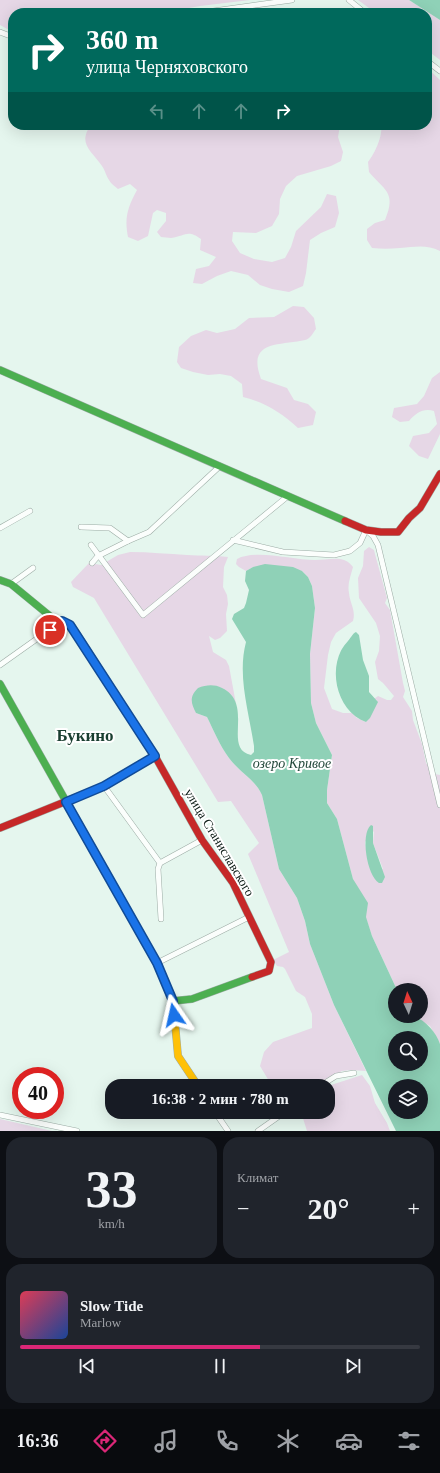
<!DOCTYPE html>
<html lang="ru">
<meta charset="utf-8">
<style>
body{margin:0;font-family:Georgia,serif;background:#20242c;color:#f1f3f6;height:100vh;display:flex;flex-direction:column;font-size:15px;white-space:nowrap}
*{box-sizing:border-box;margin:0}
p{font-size:13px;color:#9ea1a6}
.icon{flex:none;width:22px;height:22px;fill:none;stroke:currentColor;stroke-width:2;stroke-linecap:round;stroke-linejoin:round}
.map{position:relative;height:1131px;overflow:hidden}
.details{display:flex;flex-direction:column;gap:6px;padding:6px;background:#0d0f14;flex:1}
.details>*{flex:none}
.hud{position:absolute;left:8px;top:8px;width:424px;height:122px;border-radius:16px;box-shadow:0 4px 16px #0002;background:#00695c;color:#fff;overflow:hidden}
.needle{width:26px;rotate:356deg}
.fabs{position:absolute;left:388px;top:983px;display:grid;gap:8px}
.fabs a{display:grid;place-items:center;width:40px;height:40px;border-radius:50%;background:#171b24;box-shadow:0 4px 16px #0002;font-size:20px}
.speed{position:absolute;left:12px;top:1067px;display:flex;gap:8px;font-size:20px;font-weight:700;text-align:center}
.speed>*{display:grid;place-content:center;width:52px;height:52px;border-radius:50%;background:#171b24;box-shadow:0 4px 16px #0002;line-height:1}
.speed .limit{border:6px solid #d22;background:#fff;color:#111}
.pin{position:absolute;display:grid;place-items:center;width:34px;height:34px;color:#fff;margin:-17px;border:2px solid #fff;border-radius:50%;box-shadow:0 1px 4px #0007}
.me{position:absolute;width:44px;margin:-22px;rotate:349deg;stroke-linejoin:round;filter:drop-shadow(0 0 3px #0008)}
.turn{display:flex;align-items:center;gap:14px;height:84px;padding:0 12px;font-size:18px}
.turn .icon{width:52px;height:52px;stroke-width:2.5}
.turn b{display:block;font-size:28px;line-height:34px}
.lanes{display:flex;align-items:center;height:38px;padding:0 12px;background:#0003;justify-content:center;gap:20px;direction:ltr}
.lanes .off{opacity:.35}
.big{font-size:30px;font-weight:700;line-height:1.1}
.details .tile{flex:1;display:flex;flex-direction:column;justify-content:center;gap:6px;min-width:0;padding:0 14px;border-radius:16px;background:#20242c}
.details .dial{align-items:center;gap:0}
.dial b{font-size:52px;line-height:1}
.song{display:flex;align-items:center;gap:12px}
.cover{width:48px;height:48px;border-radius:6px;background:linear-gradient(135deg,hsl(350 70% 55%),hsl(220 70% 35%))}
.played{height:4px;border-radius:2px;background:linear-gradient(90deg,#db2777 60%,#363941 60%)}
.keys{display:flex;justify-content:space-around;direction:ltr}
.heat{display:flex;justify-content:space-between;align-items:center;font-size:22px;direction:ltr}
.details .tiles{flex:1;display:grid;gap:6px;grid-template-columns:1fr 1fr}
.tile:last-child{grid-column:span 2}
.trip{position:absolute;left:105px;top:1079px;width:230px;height:40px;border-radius:16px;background:#171b24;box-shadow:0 4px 16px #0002;font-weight:700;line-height:40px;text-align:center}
.tabs{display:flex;height:64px;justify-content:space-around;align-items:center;background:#090b0e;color:#9ea1a6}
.tabs .icon{width:28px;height:28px}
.tabs .selected{color:#db2777}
.tabs b{font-size:18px;color:#f1f3f6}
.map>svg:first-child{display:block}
.green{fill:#e6d7e6;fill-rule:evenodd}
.water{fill:#8fd1b7;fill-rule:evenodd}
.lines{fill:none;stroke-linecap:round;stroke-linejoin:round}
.street-casing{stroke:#9caca5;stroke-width:6}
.fast-casing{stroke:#9caca5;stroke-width:8}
.slow-casing{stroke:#9caca5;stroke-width:8}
.jam-casing{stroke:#9caca5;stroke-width:8}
.street{stroke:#fbfefc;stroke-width:5}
.fast{stroke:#4caf50;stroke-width:7}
.slow{stroke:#ffc107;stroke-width:7}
.jam{stroke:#c62828;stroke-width:7}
.route-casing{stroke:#114b97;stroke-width:10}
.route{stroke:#1a73e8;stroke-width:7}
.labels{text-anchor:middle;stroke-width:4;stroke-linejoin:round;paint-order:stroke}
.street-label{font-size:13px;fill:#071711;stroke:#fff}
.water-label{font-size:14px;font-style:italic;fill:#214739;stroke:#fff}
.district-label{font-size:17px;font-weight:bold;fill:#1a3f31;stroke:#fff}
</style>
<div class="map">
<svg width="440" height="1131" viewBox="0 0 440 1131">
<rect width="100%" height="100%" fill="#e5f6ee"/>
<!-- green -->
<g class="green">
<polygon points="0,0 250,0 200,6 161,13 13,13 13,32 0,25"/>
<polygon points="358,0 409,0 440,20 440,60 427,50 427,13 376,13"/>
<path d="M427,68L440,80V251C426,244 415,247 400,248C390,249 381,249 372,248L367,240V229L375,223L385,220C397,192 384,190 369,172L368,162C375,153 383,136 381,125H427Z"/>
<path d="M91,125H340L338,137L343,152L341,161L331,166L297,176L286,186L280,199L279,214L272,226L256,233L233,232L232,241L240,253L254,259L272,262L285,258L291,247L296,231L321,207L327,194L336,196L339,213L335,227L321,233L310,240L306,273L303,286L289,292L272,289L260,285L248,275L231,271L217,276L202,284L193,283L196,269L209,266L216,257L200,250L201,239C187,229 186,236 171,238C168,238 164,237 161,237L157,232L166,221V213L157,210L153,213L148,236L138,241L128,237C124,217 128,207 137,190L130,184L118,189C115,186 111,184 109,180C106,176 105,170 102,166C92,151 77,144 91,125Z"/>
<path d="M293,306L304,307L314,318L316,329C313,333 310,339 305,340C281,346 246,339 261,379L287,388L294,400L308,404L316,412L313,425L298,428C282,413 264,402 243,397L242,384L231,376L220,374L208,375L193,372L181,368L177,362L179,347L191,336L206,330L217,333L235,329L249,318L274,317Z"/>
<path d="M440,372V434L428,459L419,456L409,446L413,436L429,433L437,424L434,411C423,408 416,413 409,421L400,422L392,417L394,408L417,404L424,396L432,378Z"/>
<path d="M369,547L374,550L375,554L387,598L385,603L390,610L403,683L405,691L403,697L412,711L413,720L422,744L426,763L435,774L440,775V1044L430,1026L414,1016H421V990H397L372,936L353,879L337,819L327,803V790L332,755L316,723L311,703L310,654L315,608L312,586L308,577L302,571L253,567L246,571L239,567L236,564L237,559C256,549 292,560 315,560C323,560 332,558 340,559C346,560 349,562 353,567C351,575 347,584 349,593C350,604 356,610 353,621L336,633L331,642L328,655L324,688L332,709L343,713H352L357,718L366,722L377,700L374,699L378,696L387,700H391L394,696L383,683L378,679L375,662L379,651L380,636L376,623L359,598L358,578L363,566L364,551ZM374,831L373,843L383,869L368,862L365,842Z"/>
<path d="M130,552C150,552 168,554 187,555C201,556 214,555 228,557L224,567L223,587L227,595L228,604L226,614L227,631L220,638L215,640L209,636L213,652L226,660L229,666L236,704L231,695L196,713L207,717C214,731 220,746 229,758C239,772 255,779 262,795L279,869L297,898L305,921L310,944L334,1005L366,1071L351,1070L342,1071L325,1081L311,1086H272L260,1066L264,1052L273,1042L312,1028V1014L305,997L296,991L285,969L283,967L277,966L273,960L289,952L248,854L259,843L231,801L218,802L94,598L73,587L71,582L89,563L101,565L118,555Z"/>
<polygon points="362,1075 370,1086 375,1103 387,1123 390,1131 307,1131 301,1112 328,1112 328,1086"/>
<polygon points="0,1119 52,1131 0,1131"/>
</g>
<!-- water -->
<g class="water">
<polygon points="409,0 440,0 440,20"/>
<path d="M265,564L293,567L302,571L308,577L312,586L315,608L310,654L311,703L316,723L332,755L327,790V803L337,819L353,879L368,903L366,917L372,936L397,990H395V1016C401,1016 409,1014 414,1016C426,1021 436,1032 440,1044V1131H396L334,1005L310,944L305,921L297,898L279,869L262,795C255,779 239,772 229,758C220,746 214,731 207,717L196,713C191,703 189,697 198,688C206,685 214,684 222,688C255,704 222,749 251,755L254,752V746C249,712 237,676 246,642L232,619L234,614L244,608L246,603L249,590L245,581L246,571L253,567ZM395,1038H421V1064H395ZM395,1086H421V1112H395Z"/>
<path d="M356,632L359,635L363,660L369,676V692L378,702L370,718L366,722C335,711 326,663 348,641C351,638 352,634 356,632Z"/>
<path d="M371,825L373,826V843L385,877L382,883H379C367,876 360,834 371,825Z"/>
</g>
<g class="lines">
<defs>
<g id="street">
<polyline points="349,0 365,13"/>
<polyline points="199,13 292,0"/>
<polyline points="0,32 13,37"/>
<polyline points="427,61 440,71"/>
<polyline points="81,527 110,528 128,541 149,532 220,466"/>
<polyline points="0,528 30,511"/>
<polyline points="233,540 283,552 334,555 350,551 360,543 366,530 373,536 378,545 440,805"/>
<polyline points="91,545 143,615 288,496"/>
<polyline points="92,563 98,556 128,541"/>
<polyline points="11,584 33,568"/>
<polyline points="0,665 62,621"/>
<polyline points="104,786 160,863 202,840"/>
<polyline points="160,863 158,869 161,919"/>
<polyline points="157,963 249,917"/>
<polyline points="320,1086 336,1076 354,1073"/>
<polyline points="215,1112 228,1131"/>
<polyline points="0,1115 77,1131"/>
<polyline points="258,1131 285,1112"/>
</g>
<g id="fast">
<polyline points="0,370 345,521"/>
<polyline points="0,580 11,584 56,621 62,621 71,625 156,758"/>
<polyline points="0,684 129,913"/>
<polyline points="173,1001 192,999 252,977"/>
</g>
<polyline id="slow" points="129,913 157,963 173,1001 178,1056 198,1086"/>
<g id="jam">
<polyline points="345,521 366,530 381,532 398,532 409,518 420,508 440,474"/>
<polyline points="156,758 202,840 233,883 271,962 269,971 252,977"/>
<polyline points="0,828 104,786 155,756"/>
</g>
</defs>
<!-- street casing -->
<use href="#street" class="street-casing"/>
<!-- fast casing -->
<use href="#fast" class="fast-casing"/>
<!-- slow casing -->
<use href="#slow" class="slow-casing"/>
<!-- jam casing -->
<use href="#jam" class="jam-casing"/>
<!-- street -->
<use href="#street" class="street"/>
<!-- fast -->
<use href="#fast" class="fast"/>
<!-- slow -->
<use href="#slow" class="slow"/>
<!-- jam -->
<use href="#jam" class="jam"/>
</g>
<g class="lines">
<defs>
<polyline id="route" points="50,630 62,621 70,625 155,756 104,786 66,802 157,963 173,1001 174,1015"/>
</defs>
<!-- route casing -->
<use href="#route" class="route-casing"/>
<!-- route -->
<use href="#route" class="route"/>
</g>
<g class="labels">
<!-- street labels -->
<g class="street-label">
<text transform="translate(220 842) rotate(59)" y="5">улица Станиславского</text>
</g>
<!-- water labels -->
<g class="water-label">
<text x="292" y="768">озеро Кривое</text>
</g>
<!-- district labels -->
<g class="district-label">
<text x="85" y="741">Букино</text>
</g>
</g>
</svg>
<div class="fabs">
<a><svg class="needle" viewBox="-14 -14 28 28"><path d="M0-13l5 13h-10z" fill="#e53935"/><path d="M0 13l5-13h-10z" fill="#9ea1a6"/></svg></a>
<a><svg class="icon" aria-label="search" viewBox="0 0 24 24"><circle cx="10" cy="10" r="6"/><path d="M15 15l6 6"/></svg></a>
<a><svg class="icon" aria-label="layers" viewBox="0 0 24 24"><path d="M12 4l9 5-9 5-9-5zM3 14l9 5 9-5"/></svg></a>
</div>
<div class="speed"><div class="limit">40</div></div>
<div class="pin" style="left:50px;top:630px;background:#d93025"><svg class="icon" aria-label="arrive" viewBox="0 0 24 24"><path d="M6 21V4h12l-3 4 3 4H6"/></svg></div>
<svg class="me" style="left:174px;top:1015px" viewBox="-20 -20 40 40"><path d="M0-17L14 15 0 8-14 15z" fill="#1a73e8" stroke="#fff" stroke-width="4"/></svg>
<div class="trip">16:38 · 2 мин · 780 m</div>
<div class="hud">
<div class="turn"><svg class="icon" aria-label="right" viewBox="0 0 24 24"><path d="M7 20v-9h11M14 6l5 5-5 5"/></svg><div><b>360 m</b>улица Черняховского</div></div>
<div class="lanes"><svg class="icon off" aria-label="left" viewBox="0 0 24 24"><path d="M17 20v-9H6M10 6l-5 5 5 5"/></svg><svg class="icon off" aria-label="ahead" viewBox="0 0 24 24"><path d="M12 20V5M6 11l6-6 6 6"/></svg><svg class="icon off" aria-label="ahead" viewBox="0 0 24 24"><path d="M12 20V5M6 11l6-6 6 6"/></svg><svg class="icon" aria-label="right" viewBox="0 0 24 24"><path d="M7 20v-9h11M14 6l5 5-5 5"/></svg></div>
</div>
</div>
<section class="details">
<div class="tiles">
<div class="tile dial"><b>33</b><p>km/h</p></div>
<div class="tile"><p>Климат</p>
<div class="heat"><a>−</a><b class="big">20°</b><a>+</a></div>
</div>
<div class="tile">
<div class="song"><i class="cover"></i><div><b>Slow Tide</b><p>Marlow</p></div></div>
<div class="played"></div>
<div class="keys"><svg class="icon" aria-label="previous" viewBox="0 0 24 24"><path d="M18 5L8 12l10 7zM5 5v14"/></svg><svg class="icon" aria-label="pause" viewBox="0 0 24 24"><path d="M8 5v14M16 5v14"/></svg><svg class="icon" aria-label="next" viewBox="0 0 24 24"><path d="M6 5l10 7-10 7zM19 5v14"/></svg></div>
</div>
</div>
</section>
<nav class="tabs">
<b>16:36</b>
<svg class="icon selected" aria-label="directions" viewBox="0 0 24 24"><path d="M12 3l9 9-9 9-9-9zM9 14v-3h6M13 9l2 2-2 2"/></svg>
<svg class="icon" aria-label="music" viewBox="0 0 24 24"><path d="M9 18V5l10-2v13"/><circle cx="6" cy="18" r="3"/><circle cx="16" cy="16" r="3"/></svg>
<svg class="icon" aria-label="phone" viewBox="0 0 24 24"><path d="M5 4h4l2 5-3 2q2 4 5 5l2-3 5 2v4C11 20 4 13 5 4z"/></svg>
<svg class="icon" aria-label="climate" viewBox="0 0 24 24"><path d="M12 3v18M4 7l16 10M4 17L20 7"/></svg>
<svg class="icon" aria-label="car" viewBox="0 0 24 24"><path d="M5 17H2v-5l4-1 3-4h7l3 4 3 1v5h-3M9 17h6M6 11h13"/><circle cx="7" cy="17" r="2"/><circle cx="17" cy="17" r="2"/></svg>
<svg class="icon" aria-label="filters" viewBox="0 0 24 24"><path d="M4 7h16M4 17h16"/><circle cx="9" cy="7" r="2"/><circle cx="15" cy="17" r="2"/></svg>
</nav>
